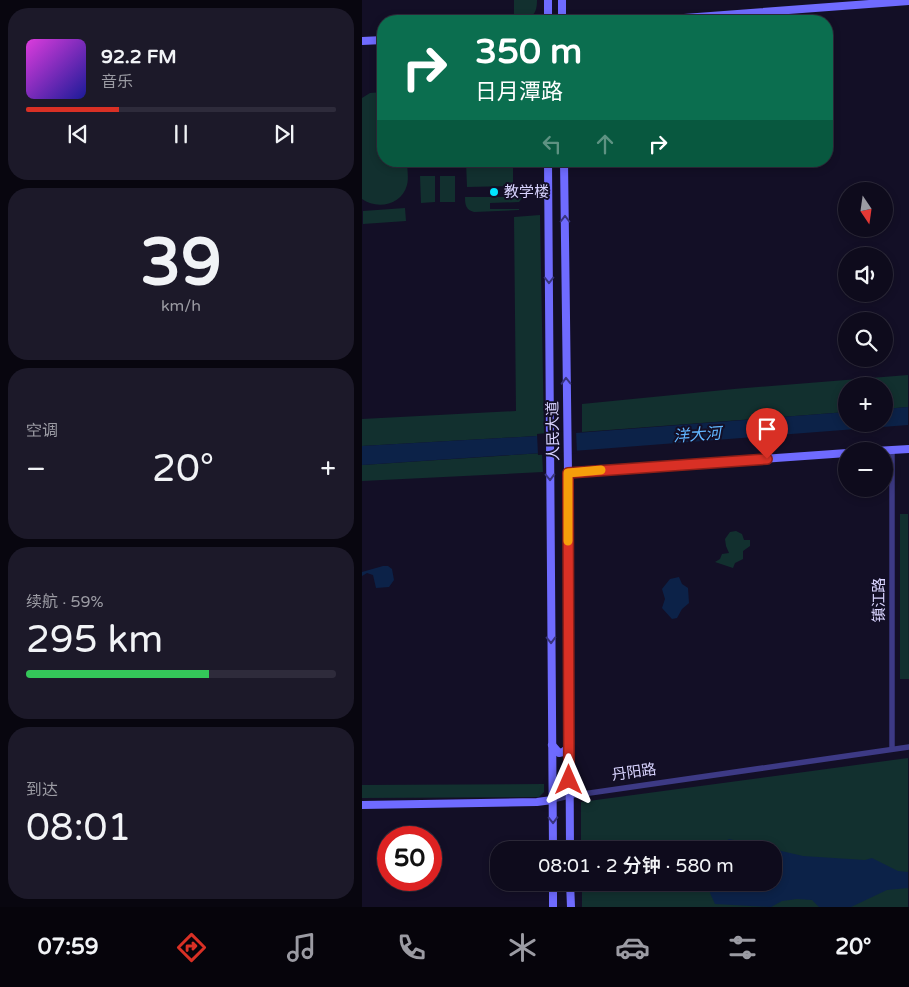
<!DOCTYPE html>
<html lang="zh">
<meta charset="utf-8">
<style>
body{margin:0;font-family:"Varela Round","Noto Sans SC",sans-serif;background:#1c1929;color:#f1f3f6;height:100vh;display:flex;flex-direction:column;font-size:19px;white-space:nowrap}
*{box-sizing:border-box;margin:0}
p{font-size:16px;color:#9b9ba3}
.icon{flex:none;width:28px;height:28px;fill:none;stroke:currentColor;stroke-width:2;stroke-linecap:round;stroke-linejoin:round}
.map{position:relative;flex:1;overflow:hidden}
.drawer{display:flex;flex-direction:column;gap:8px;padding:8px;background:#08060f;width:362px}
.drawer>*{flex:none}
.top-card{position:absolute;left:15px;top:15px;width:456px;height:152px;border-radius:20px;box-shadow:0 2px 8px #0003,0 0 0 1px #2e2b3b;background:#0b6e4f;color:#fff;overflow:hidden}
.needle{width:32px;rotate:167deg}
.controls{position:absolute;left:476px;top:182px;display:grid;gap:10px}
.controls a{display:grid;place-items:center;width:55px;height:55px;border-radius:50%;background:#0e0b1c;box-shadow:0 2px 8px #0003,0 0 0 1px #2e2b3b;font-size:25px}
.speed{position:absolute;left:15px;top:826px;display:flex;gap:10px;font-size:25px;font-weight:700;text-align:center}
.speed>*{display:grid;place-content:center;width:65px;height:65px;border-radius:50%;background:#0e0b1c;box-shadow:0 2px 8px #0003,0 0 0 1px #2e2b3b;line-height:1}
.speed .limit{border:8px solid #d22;background:#fff;color:#111}
.pin{position:absolute;display:grid;place-items:center;width:42px;height:42px;color:#fff;margin:-51px -21px;border-radius:50% 50% 50% 0;rotate:-45deg;box-shadow:0 0 5px #0007}
.pin .icon{rotate:45deg}
.me{position:absolute;width:55px;margin:-28px;rotate:0deg;stroke-linejoin:round;filter:drop-shadow(0 0 4px #0008)}
.turn{display:flex;align-items:center;gap:18px;height:105px;padding:0 15px;font-size:22px}
.turn .icon{width:65px;height:65px;stroke-width:2.5}
.turn b{display:block;font-size:35px;line-height:42px}
.lanes{display:flex;align-items:center;height:48px;padding:0 15px;background:#0003;justify-content:center;gap:25px;direction:ltr}
.lanes .off{opacity:.35}
.big{font-size:38px;font-weight:600;line-height:1.1}
.drawer .tile{flex:1;display:flex;flex-direction:column;justify-content:center;gap:8px;min-width:0;padding:0 18px;border-radius:20px;background:#1c1929}
.drawer .dial{align-items:center;gap:0}
.dial b{font-size:65px;line-height:1}
.song{display:flex;align-items:center;gap:15px}
.cover{width:60px;height:60px;border-radius:8px;background:linear-gradient(135deg,hsl(300 70% 55%),hsl(240 70% 35%))}
.played{height:5px;border-radius:2px;background:linear-gradient(90deg,#d93025 30%,#2e2b3b 30%)}
.keys{display:flex;justify-content:space-around;direction:ltr}
.heat{display:flex;justify-content:space-between;align-items:center;font-size:28px;direction:ltr}
.charge{height:8px;border-radius:4px;background:linear-gradient(90deg,#34c759 59%,#2e2b3b 0)}
.trip{position:absolute;left:128px;top:841px;width:292px;height:50px;border-radius:20px;background:#0e0b1c;box-shadow:0 2px 8px #0003,0 0 0 1px #2e2b3b;font-weight:600;line-height:50px;text-align:center}
.menu{display:flex;height:80px;justify-content:space-around;align-items:center;background:#06040b;color:#9b9ba3}
.menu .icon{width:35px;height:35px}
.menu .current{color:#d93025}
.menu b{font-size:22px;color:#f1f3f6}
main{display:flex;flex:1;min-height:0}
.map>svg:first-child{display:block}
.green{fill:#12302f}
.water{fill:#0c2248}
.pier{fill:#130f26}
.lines{fill:none;stroke-linecap:round;stroke-linejoin:round}
.street{stroke:#3d3a85;stroke-width:5.5}
.secondary{stroke:#6f6bff;stroke-width:8}
.oneway{stroke:#38347d}
.route-casing{stroke:#8d1f18;stroke-width:12}
.route{stroke:#d93025;stroke-width:9}
.slow{stroke:#f59e0b;stroke-width:9}
.poi-dot{fill:#00e5ff;stroke:#130f26;stroke-width:2}
.labels{text-anchor:middle;stroke-width:4;stroke-linejoin:round;paint-order:stroke}
.poi-label{font-size:15px;fill:#d9d4ff;stroke:#130f26;text-anchor:start}
.street-label{font-size:15px;fill:#d9d4ff;stroke:#130f26}
.water-label{font-size:16px;font-style:italic;fill:#62b6ff;stroke:#130f26}
</style>
<main>
<section class="drawer">
<div class="tile">
<div class="song"><i class="cover"></i><div><b>92.2 FM</b><p>音乐</p></div></div>
<div class="played"></div>
<div class="keys"><svg class="icon" aria-label="previous" viewBox="0 0 24 24"><path d="M18 5L8 12l10 7zM5 5v14"/></svg><svg class="icon" aria-label="pause" viewBox="0 0 24 24"><path d="M8 5v14M16 5v14"/></svg><svg class="icon" aria-label="next" viewBox="0 0 24 24"><path d="M6 5l10 7-10 7zM19 5v14"/></svg></div>
</div>
<div class="tile dial"><b>39</b><p>km/h</p></div>
<div class="tile"><p>空调</p>
<div class="heat"><a>−</a><b class="big">20°</b><a>+</a></div>
</div>
<div class="tile"><p>续航 · 59%</p><b class="big">295 km</b><div class="charge"></div></div>
<div class="tile"><p>到达</p><b class="big">08:01</b></div>
</section>
<div class="map">
<svg width="547" height="907" viewBox="0 0 547 907">
<rect width="100%" height="100%" fill="#130f26"/>
<!-- green -->
<g class="green">
<path d="M152,0H175C175,17 168,19 152,21Z"/>
<path d="M21,92V161H45C45,169 47,178 45,185C40,205 15,210 0,199V98L8,93Z"/>
<polygon points="104,161 151,161 151,186 105,187"/>
<polygon points="58,176 73,176 73,202 59,203"/>
<rect x="78" y="176" width="15" height="26"/>
<path d="M161,190V197L157,202L128,203V209H157V210L112,212C104,210 103,205 103,197H159V191Z"/>
<polygon points="43,208 44,221 1,224 1,211"/>
<polygon points="178,215 182,434 175,436 0,446 0,419 154,411 152,217"/>
<polygon points="546,375 546,407 523,409 522,386 485,386 485,412 220,432 220,404 372,389"/>
<polygon points="180,453 181,472 0,481 0,465"/>
<polygon points="538,514 546,514 547,679 538,679"/>
<polygon points="374,531 380,534 382,540 388,540 388,546 381,551 381,559 373,563 371,568 353,562 358,559 360,554 367,553 364,546 363,539 368,532"/>
<polygon points="546,758 546,907 220,907 220,883 411,882 411,850 219,850 219,802"/>
<polygon points="182,784 182,792 177,797 0,798 0,785"/>
</g>
<!-- water -->
<g class="water">
<polygon points="546,407 546,425 224,450 0,465 0,446 175,436 485,412 485,424 522,424 523,409"/>
<polygon points="21,566 26,566 30,569 32,580 27,587 14,588 11,575 5,573 0,576 0,572"/>
<polygon points="317,577 320,584 326,588 327,603 320,609 315,618 310,619 300,608 303,599 300,589 308,579"/>
<polygon points="367,839 441,856 503,860 510,858 536,871 546,872 546,888 525,890 489,907 457,907 450,900 435,899 420,901 409,907 353,904 348,893 350,885 356,886 359,884 357,882 411,882 411,850 362,850 362,842"/>
</g>
<!-- pier -->
<polygon class="pier" points="214,430 215,453 176,455 175,434"/>
<g class="lines">
<!-- street -->
<g class="street">
<polyline points="530,749 530,450"/>
<polyline points="190,800 207,796 547,747"/>
</g>
<!-- secondary -->
<g class="secondary">
<polyline points="186,0 186,21"/>
<polyline points="200,0 200,21"/>
<polyline points="282,21 547,1"/>
<polyline points="0,41 21,40"/>
<polyline points="186,161 191,850"/>
<polyline points="202,161 206,473 208,850"/>
<polyline points="513,451 547,449"/>
<polyline points="206,473 485,453"/>
<polyline points="190,745 197,753 201,752 207,747"/>
<polyline points="0,805 175,802 190,800"/>
<polyline points="191,882 191,907"/>
<polyline points="208,882 209,907"/>
</g>
</g>
<!-- one-way arrows -->
<defs><path id="oneway-chevron" d="M-2-3.5L2.5 0L-2 3.5" fill="none" stroke-width="1.6" stroke-linecap="round" stroke-linejoin="round" transform="scale(1.25)"/></defs>
<g class="oneway">
<use href="#oneway-chevron" transform="translate(203 219) rotate(-90)"/>
<use href="#oneway-chevron" transform="translate(187 280) rotate(90)"/>
<use href="#oneway-chevron" transform="translate(204 381) rotate(-91)"/>
<use href="#oneway-chevron" transform="translate(188 477) rotate(89)"/>
<use href="#oneway-chevron" transform="translate(189 640) rotate(89)"/>
<use href="#oneway-chevron" transform="translate(191 820) rotate(89)"/>
</g>
<g class="lines">
<defs>
<polyline id="route" points="207,780 206,473 405,459"/>
</defs>
<!-- route casing -->
<use href="#route" class="route-casing"/>
<!-- route -->
<use href="#route" class="route"/>
<!-- slow -->
<polyline class="slow" points="206,541 206,473 239,470"/>
</g>
<!-- markers -->
<circle class="poi-dot" cx="132" cy="192" r="5"/>
<g class="labels">
<!-- poi labels -->
<g class="poi-label">
<text x="142" y="197">教学楼</text>
</g>
<!-- street labels -->
<g class="street-label">
<text transform="translate(191 431) rotate(-91)" y="5">人民大道</text>
<text transform="translate(517 600) rotate(-90)" y="5">镇江路</text>
<text transform="translate(272 772) rotate(-8)" y="5">丹阳路</text>
</g>
<!-- water labels -->
<g class="water-label">
<text transform="translate(335 434) rotate(-4)" y="6">洋大河</text>
</g>
</g>
</svg>
<div class="controls">
<a><svg class="needle" viewBox="-14 -14 28 28"><path d="M0-13l5 13h-10z" fill="#e53935"/><path d="M0 13l5-13h-10z" fill="#9b9ba3"/></svg></a>
<a><svg class="icon" aria-label="sound" viewBox="0 0 24 24"><path d="M4 9h4l5-4v14l-5-4H4zM17 9q2 3 0 6"/></svg></a>
<a><svg class="icon" aria-label="search" viewBox="0 0 24 24"><circle cx="10" cy="10" r="6"/><path d="M15 15l6 6"/></svg></a>
<a>+</a>
<a>−</a>
</div>
<div class="speed"><div class="limit">50</div></div>
<div class="pin" style="left:405px;top:459px;background:#d93025"><svg class="icon" aria-label="arrive" viewBox="0 0 24 24"><path d="M6 21V4h12l-3 4 3 4H6"/></svg></div>
<svg class="me" style="left:207px;top:780px" viewBox="-20 -20 40 40"><path d="M0-17L14 15 0 8-14 15z" fill="#d93025" stroke="#fff" stroke-width="4"/></svg>
<div class="trip">08:01 · 2 分钟 · 580 m</div>
<div class="top-card">
<div class="turn"><svg class="icon" aria-label="right" viewBox="0 0 24 24"><path d="M7 20v-9h11M14 6l5 5-5 5"/></svg><div><b>350 m</b>日月潭路</div></div>
<div class="lanes"><svg class="icon off" aria-label="left" viewBox="0 0 24 24"><path d="M17 20v-9H6M10 6l-5 5 5 5"/></svg><svg class="icon off" aria-label="ahead" viewBox="0 0 24 24"><path d="M12 20V5M6 11l6-6 6 6"/></svg><svg class="icon" aria-label="right" viewBox="0 0 24 24"><path d="M7 20v-9h11M14 6l5 5-5 5"/></svg></div>
</div>
</div>
</main>
<nav class="menu">
<b>07:59</b>
<svg class="icon current" aria-label="directions" viewBox="0 0 24 24"><path d="M12 3l9 9-9 9-9-9zM9 14v-3h6M13 9l2 2-2 2"/></svg>
<svg class="icon" aria-label="music" viewBox="0 0 24 24"><path d="M9 18V5l10-2v13"/><circle cx="6" cy="18" r="3"/><circle cx="16" cy="16" r="3"/></svg>
<svg class="icon" aria-label="phone" viewBox="0 0 24 24"><path d="M5 4h4l2 5-3 2q2 4 5 5l2-3 5 2v4C11 20 4 13 5 4z"/></svg>
<svg class="icon" aria-label="climate" viewBox="0 0 24 24"><path d="M12 3v18M4 7l16 10M4 17L20 7"/></svg>
<svg class="icon" aria-label="car" viewBox="0 0 24 24"><path d="M5 17H2v-5l4-1 3-4h7l3 4 3 1v5h-3M9 17h6M6 11h13"/><circle cx="7" cy="17" r="2"/><circle cx="17" cy="17" r="2"/></svg>
<svg class="icon" aria-label="filters" viewBox="0 0 24 24"><path d="M4 7h16M4 17h16"/><circle cx="9" cy="7" r="2"/><circle cx="15" cy="17" r="2"/></svg>
<b>20°</b>
</nav>
